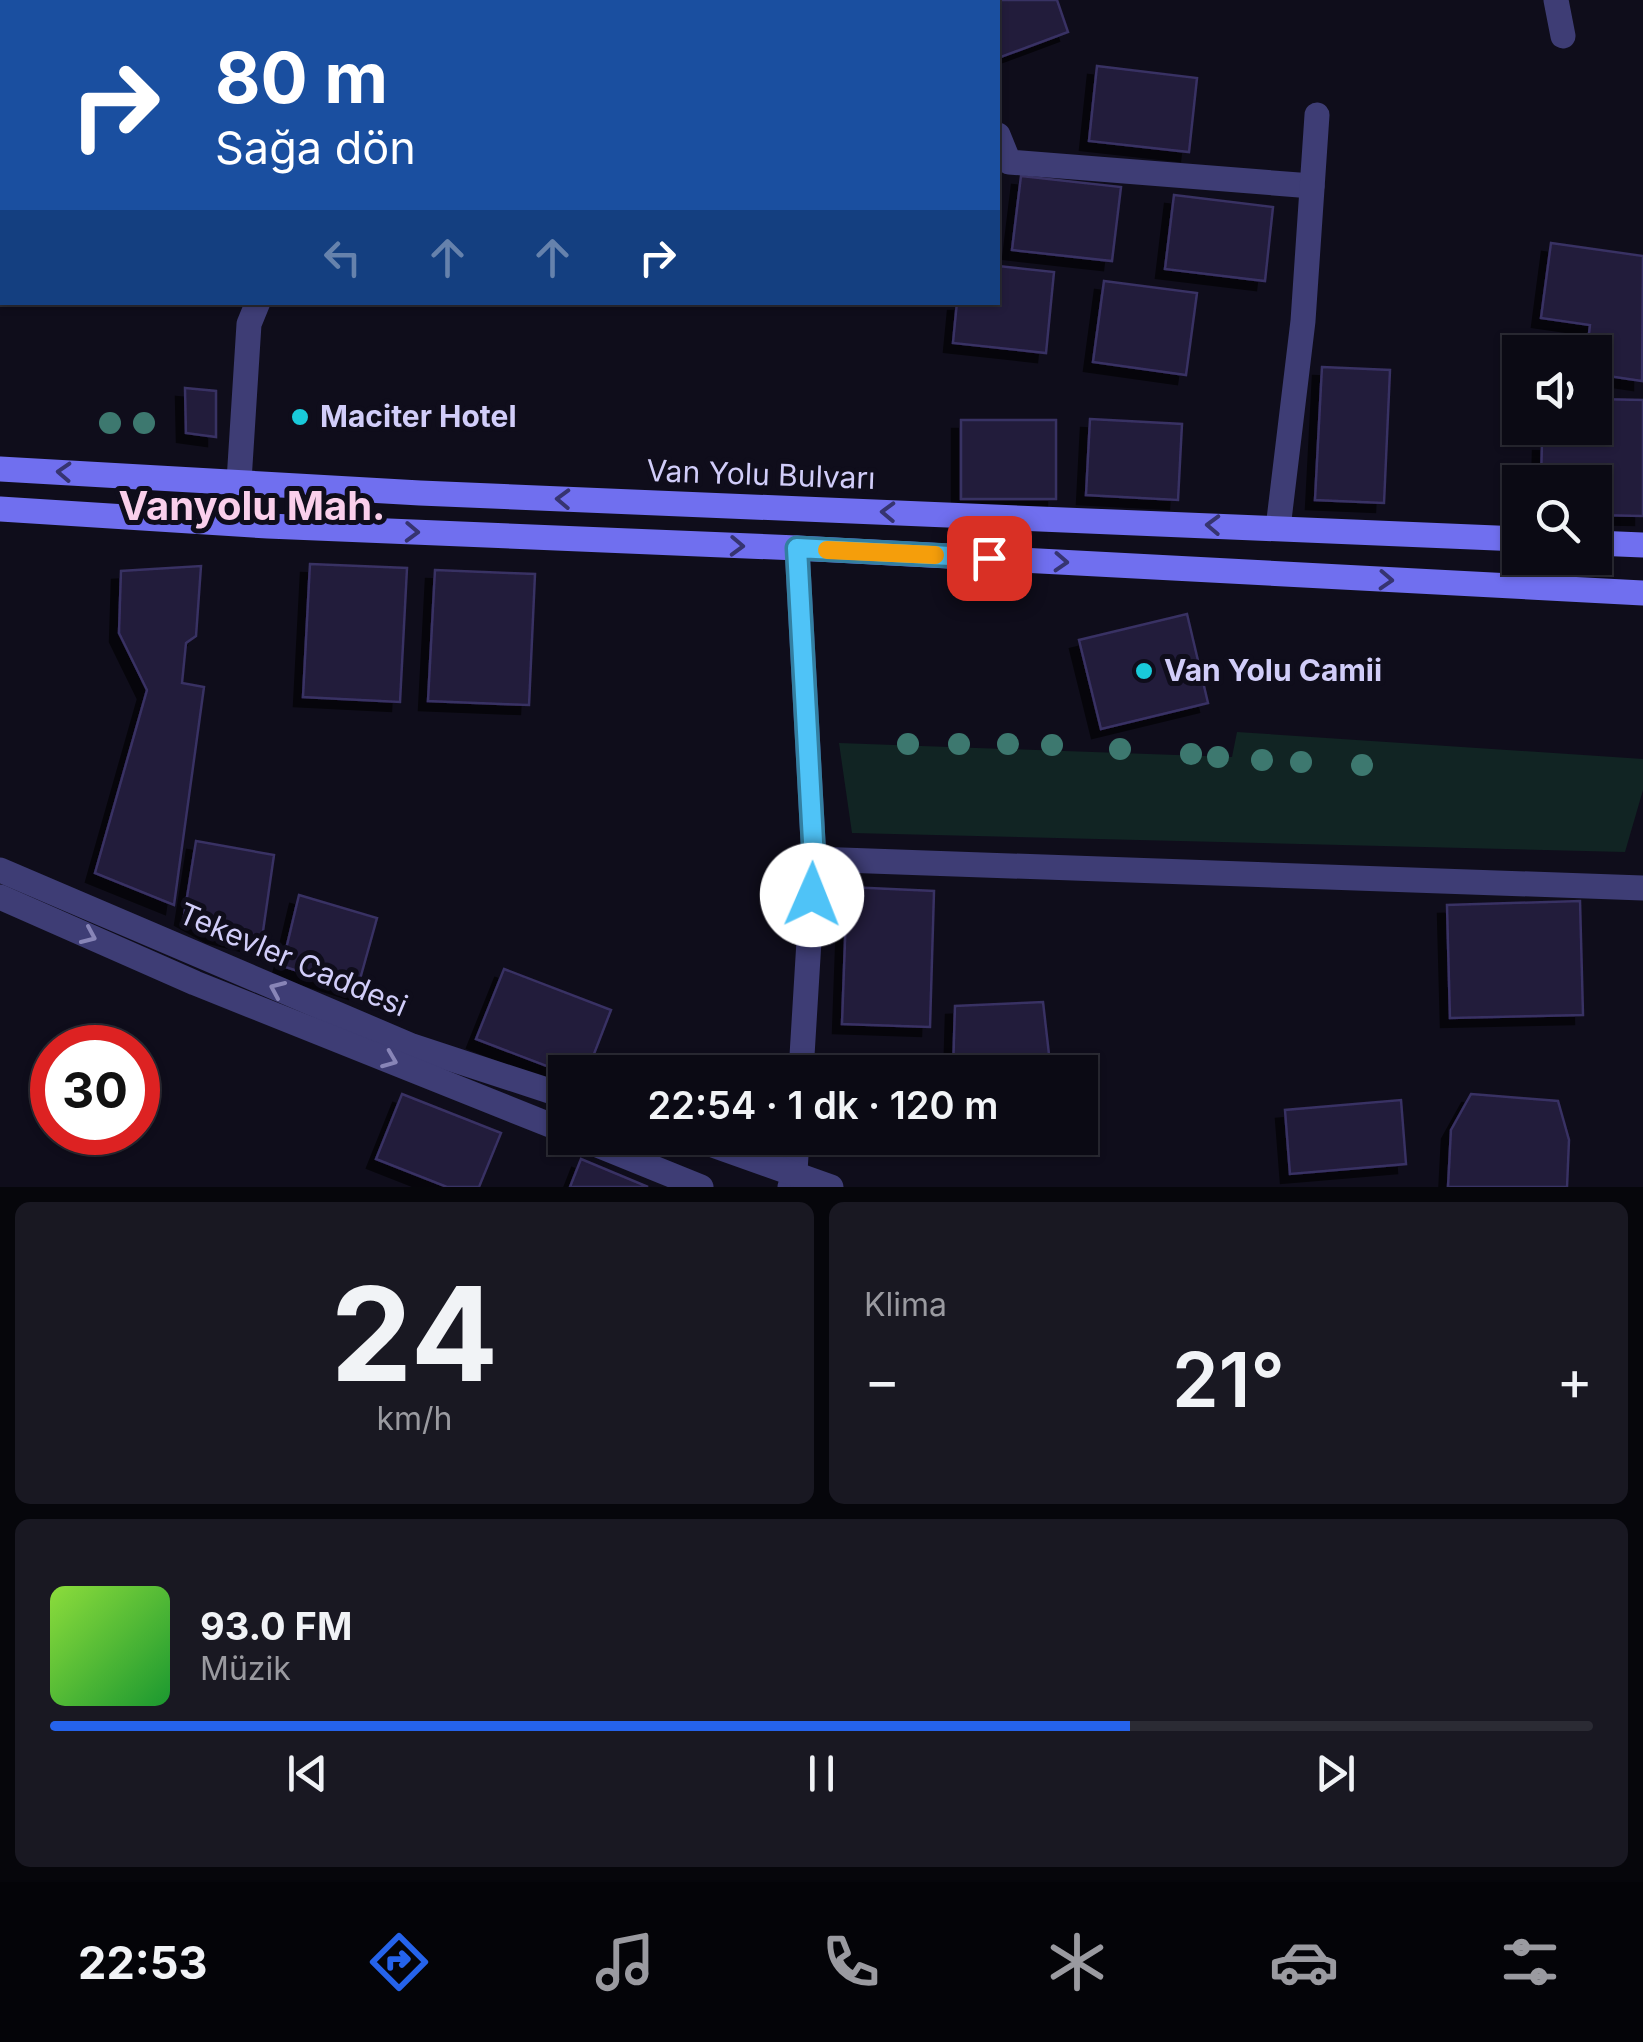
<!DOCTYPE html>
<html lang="tr">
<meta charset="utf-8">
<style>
body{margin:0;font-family:Inter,sans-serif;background:#191822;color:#f1f3f6;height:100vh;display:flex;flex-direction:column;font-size:38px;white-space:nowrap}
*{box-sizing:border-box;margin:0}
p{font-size:32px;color:#9a9aa0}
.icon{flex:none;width:55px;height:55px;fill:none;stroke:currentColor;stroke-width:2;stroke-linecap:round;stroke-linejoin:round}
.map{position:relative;height:1187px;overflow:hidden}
.drawer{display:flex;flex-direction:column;gap:15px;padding:15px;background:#06060b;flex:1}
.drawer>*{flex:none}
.banner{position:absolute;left:0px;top:0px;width:1000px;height:305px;box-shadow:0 2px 8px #0004,0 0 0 2px #2b2b34;background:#1a4fa0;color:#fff;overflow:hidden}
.controls{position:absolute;left:1502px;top:335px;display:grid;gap:20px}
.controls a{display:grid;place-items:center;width:110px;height:110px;border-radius:0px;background:#0b0a14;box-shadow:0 2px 8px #0004,0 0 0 2px #2b2b34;font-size:50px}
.speed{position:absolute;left:30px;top:1025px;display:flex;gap:20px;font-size:50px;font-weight:700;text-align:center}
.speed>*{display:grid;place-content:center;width:130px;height:130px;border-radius:50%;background:#0b0a14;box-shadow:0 2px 8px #0004,0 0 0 2px #2b2b34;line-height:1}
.speed .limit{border:15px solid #d22;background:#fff;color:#111}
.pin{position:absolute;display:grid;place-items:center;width:85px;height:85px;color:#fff;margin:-42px;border-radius:20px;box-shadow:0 5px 15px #0006}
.me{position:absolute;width:110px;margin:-55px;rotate:1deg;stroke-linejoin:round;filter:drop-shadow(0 0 8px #0008)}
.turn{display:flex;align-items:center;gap:35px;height:210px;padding:0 50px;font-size:45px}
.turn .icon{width:130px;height:130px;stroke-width:2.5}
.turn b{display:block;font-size:70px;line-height:85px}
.lanes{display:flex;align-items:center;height:95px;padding:0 50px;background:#0003;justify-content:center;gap:50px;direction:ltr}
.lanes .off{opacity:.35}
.big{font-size:75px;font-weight:600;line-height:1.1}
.drawer .widget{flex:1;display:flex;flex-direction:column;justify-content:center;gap:15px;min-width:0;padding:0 35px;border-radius:15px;background:#191822}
.drawer .dial{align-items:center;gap:0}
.dial b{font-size:130px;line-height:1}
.song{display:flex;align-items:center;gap:30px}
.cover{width:120px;height:120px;border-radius:15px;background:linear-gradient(135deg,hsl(90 70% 55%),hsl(130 70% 35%))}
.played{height:10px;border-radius:5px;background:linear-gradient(90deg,#2563eb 70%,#2b2b34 70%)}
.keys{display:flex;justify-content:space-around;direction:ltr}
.heat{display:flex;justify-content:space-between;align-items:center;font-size:55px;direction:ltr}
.drawer .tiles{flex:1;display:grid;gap:15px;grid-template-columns:1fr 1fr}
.widget:last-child{grid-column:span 2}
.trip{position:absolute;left:548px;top:1055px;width:550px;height:100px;border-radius:0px;background:#0b0a14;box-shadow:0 2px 8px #0004,0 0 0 2px #2b2b34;font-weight:600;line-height:100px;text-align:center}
.tabs{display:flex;height:160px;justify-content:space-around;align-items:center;background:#040408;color:#9a9aa0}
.tabs .icon{width:70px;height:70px}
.tabs .on{color:#2563eb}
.tabs b{font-size:45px;color:#f1f3f6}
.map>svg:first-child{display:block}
.green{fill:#112423}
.building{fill:#211b3a;stroke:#393063;stroke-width:2.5;filter:url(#shadow)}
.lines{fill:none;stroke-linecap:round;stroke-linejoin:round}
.minor{stroke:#3e3d75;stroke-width:25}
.tertiary{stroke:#3e3d75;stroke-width:25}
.secondary{stroke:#706fef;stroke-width:25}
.tree{fill:#3d786f}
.oneway{stroke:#363470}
.oneway2{stroke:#8885b7}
.route-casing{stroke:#337fa1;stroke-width:25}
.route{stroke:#4fc3f7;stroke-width:18}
.slow{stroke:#f59e0b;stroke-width:18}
.poi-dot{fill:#19cada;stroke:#0f0d1b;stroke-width:4}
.labels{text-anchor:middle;stroke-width:10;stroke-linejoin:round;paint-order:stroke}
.poi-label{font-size:30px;font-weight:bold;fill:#d1cdf9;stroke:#0f0d1b;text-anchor:start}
.street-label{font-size:30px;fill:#d1cdf9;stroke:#0f0d1b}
.district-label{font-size:40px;font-weight:bold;fill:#facfeb;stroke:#0f0d1b}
</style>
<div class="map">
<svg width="1643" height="1187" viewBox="0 0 1643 1187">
<defs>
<filter id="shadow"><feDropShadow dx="-9" dy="9" stdDeviation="0" flood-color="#0009"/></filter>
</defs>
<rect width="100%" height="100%" fill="#0f0d1b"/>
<!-- green -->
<polygon class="green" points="1237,732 1643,759 1643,790 1625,852 852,833 839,743 1232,757"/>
<!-- building -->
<g class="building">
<polygon points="567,0 643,0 644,2 567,2"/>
<polygon points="977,0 1057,0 1068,32 998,58 998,2"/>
<polygon points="1097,66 1197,78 1189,152 1089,141"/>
<polygon points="1021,176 1121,187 1112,261 1012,250"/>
<polygon points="1174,195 1273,207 1265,281 1165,269"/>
<polygon points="1551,243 1643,256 1642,381 1595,374 1595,352 1587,352 1590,325 1541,318"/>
<polygon points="998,266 1054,272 1046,353 953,343 957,302 998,302"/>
<polygon points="1104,281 1197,293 1186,375 1093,362"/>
<polygon points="1322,367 1390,370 1384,503 1315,500"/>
<polygon points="185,388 216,391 216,437 186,433"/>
<polygon points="1595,399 1643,400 1643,516 1595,515 1595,482 1541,482 1542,442 1585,443 1585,428 1595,428"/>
<polygon points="1090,419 1182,424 1178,500 1086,495"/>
<rect x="961" y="420" width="95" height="79"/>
<polygon points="310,564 407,568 400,702 303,697"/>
<polygon points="201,566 196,636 186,643 182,683 204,687 174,905 95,873 147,690 119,633 121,571"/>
<polygon points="435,570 535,574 529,705 428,701"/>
<polygon points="1187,614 1208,703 1101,729 1079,640"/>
<polygon points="196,841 274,855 261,945 215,933 184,916"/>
<polygon points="847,887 934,891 930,1027 842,1024"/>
<polygon points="299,895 377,918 357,990 282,966"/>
<polygon points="1580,901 1583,1015 1450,1018 1447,905"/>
<polygon points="504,969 611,1010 587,1072 565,1073 476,1039"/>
<polygon points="1043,1002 1051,1072 953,1072 955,1006"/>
<polygon points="402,1094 501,1133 479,1187 447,1187 376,1159"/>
<polygon points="1471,1094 1558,1101 1569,1140 1567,1187 1448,1187 1451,1130"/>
<polygon points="1401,1100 1406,1164 1290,1174 1285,1110"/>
<polygon points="581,1159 648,1187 570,1187"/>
</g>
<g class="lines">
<!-- minor -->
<g class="minor">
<polyline points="940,0 941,2"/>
<polyline points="1556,0 1563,36"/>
<polyline points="684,2 684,0"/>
<polyline points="998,135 1009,162 1312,186"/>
<polyline points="1278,528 1303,321 1317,115"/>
<polyline points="797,548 814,859 801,1072"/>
<polyline points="814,859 1643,888"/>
<polyline points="790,1187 795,1172 797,1138"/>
</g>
<!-- tertiary -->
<g class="tertiary">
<polyline points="781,2 788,0"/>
<polyline points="239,481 249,324 258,302"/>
<polyline points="0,870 412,1046 565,1096"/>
<polyline points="0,897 195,983 565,1131"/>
<polyline points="580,1138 701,1187"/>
<polyline points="693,1138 831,1187"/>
</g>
<!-- secondary -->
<g class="secondary">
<polyline points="0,469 420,493 1520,539"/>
<polyline points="0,509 268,526 797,548 1643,593"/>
<polyline points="1595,543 1643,545"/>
</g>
</g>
<!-- trees -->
<g class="tree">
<circle cx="110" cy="423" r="11"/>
<circle cx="144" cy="423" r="11"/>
<circle cx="908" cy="744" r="11"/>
<circle cx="959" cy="744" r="11"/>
<circle cx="1008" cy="744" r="11"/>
<circle cx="1052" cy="745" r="11"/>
<circle cx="1120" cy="749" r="11"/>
<circle cx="1191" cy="754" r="11"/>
<circle cx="1218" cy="757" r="11"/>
<circle cx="1262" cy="760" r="11"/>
<circle cx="1301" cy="762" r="11"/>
<circle cx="1362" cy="765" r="11"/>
</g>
<!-- one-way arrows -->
<defs><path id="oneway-chevron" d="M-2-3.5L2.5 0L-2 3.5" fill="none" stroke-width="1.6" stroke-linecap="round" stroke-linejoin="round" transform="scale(2.5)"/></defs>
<g class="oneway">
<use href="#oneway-chevron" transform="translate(64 472) rotate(-177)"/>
<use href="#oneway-chevron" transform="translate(563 499) rotate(-178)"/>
<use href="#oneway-chevron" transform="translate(888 512) rotate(-178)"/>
<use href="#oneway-chevron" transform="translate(1213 525) rotate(-178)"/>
<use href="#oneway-chevron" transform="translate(412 532) rotate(2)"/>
<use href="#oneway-chevron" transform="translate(737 546) rotate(2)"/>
<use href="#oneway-chevron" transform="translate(1061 562) rotate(3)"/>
<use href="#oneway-chevron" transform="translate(1386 580) rotate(3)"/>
</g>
<g class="oneway2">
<use href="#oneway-chevron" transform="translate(89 936) rotate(24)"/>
<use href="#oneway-chevron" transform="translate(277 989) rotate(-156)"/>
<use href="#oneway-chevron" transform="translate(390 1060) rotate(22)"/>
</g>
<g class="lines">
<defs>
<polyline id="route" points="812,895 814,860 797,548 989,558"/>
</defs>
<!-- route casing -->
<use href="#route" class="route-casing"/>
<!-- route -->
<use href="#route" class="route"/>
<!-- slow -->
<polyline class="slow" points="827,550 935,555"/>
</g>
<!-- markers -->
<g class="poi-dot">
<circle cx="300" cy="417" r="10"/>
<circle cx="1144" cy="671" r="10"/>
</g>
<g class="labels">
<!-- poi labels -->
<g class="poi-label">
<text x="320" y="427">Maciter Hotel</text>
<text x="1164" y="681">Van Yolu Camii</text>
</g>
<!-- street labels -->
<g class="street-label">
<text transform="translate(761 475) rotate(2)" y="10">Van Yolu Bulvarı</text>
<text transform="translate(293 960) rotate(23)" y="10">Tekevler Caddesi</text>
</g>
<!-- district labels -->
<g class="district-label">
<text x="252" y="520">Vanyolu Mah.</text>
</g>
</g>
</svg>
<div class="controls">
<a><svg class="icon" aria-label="sound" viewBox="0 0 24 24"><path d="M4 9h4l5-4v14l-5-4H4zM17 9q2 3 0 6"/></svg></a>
<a><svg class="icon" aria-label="search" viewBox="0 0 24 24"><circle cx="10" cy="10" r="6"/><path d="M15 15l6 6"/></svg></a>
</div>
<div class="speed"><div class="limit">30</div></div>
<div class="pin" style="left:989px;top:558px;background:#d93025"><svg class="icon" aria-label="arrive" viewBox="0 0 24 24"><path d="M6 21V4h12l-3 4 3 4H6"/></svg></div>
<svg class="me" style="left:812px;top:895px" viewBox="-20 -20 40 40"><circle r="19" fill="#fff"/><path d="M0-13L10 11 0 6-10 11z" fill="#4fc3f7"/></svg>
<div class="trip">22:54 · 1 dk · 120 m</div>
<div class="banner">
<div class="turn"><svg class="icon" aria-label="right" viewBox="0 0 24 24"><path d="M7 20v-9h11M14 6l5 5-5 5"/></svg><div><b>80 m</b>Sağa dön</div></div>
<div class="lanes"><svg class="icon off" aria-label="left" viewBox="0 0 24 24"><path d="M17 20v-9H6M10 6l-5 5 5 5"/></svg><svg class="icon off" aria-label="ahead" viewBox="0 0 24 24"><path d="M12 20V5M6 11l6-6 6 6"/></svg><svg class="icon off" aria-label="ahead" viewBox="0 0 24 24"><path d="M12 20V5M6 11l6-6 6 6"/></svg><svg class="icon" aria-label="right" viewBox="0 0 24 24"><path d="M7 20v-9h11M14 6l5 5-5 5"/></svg></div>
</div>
</div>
<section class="drawer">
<div class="tiles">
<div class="widget dial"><b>24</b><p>km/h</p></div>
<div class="widget"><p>Klima</p>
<div class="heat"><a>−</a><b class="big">21°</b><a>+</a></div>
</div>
<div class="widget">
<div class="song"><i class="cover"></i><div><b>93.0 FM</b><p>Müzik</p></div></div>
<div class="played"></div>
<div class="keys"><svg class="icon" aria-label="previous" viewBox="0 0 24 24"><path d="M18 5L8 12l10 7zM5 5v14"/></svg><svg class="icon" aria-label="pause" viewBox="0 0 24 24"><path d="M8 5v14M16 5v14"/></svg><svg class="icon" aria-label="next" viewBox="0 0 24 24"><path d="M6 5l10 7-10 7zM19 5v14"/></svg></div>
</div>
</div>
</section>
<nav class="tabs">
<b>22:53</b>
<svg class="icon on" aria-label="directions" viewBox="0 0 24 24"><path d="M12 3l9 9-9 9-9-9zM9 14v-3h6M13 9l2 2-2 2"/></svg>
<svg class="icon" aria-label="music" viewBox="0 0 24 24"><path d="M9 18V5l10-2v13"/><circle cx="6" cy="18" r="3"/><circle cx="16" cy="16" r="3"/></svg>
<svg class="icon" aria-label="phone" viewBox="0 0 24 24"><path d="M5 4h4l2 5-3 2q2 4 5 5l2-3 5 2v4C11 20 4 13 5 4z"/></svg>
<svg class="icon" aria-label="climate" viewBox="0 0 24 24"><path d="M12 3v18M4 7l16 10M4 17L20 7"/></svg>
<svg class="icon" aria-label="car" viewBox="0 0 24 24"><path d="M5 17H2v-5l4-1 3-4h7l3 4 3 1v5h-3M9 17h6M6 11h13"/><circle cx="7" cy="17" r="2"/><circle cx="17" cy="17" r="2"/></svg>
<svg class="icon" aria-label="filters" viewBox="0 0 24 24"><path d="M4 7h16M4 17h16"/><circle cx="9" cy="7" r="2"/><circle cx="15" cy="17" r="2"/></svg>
</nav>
